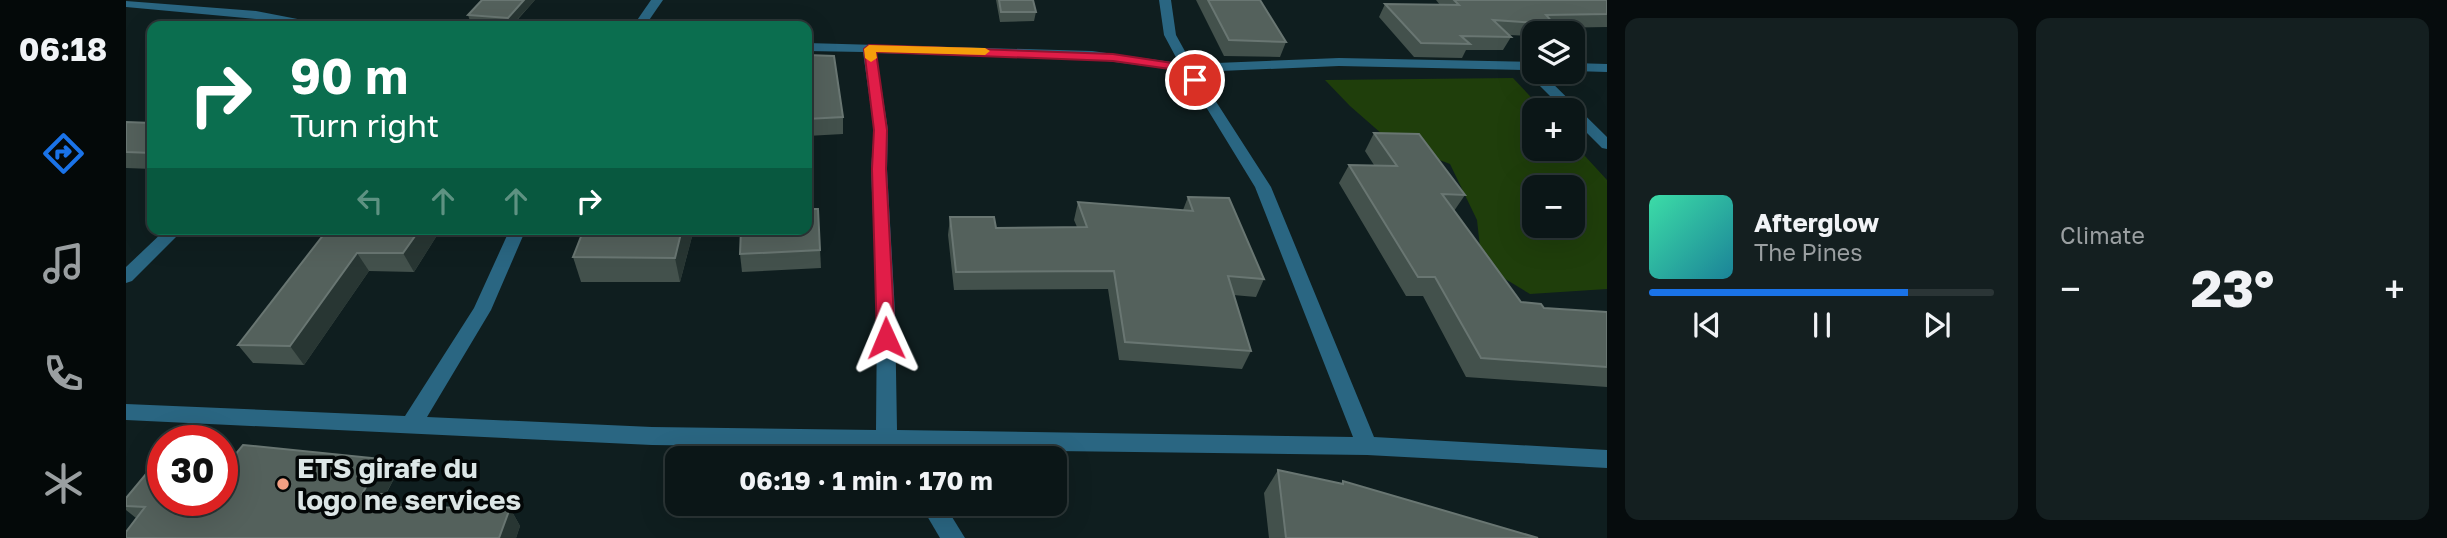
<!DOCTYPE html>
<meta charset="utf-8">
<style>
body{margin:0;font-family:"Golos Text",sans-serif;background:#141f20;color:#f1f3f6;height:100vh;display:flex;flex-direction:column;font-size:26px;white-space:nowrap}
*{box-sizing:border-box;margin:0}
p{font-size:23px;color:#9a9fa1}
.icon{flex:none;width:38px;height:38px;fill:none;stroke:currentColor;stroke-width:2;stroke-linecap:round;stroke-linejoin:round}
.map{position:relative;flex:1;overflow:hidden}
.sheet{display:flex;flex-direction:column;gap:18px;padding:18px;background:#060c0d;width:840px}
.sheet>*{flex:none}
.hud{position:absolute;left:21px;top:21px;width:665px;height:214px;border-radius:14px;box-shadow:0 7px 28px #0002,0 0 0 2px #2b3536;background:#0b6e4f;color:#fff;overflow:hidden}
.tools{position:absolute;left:1396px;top:21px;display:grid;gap:14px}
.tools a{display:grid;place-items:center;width:63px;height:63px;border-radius:14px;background:#0b1617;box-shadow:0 7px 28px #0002,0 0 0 2px #2b3536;font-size:35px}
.speed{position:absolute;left:21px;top:425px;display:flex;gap:14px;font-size:35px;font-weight:700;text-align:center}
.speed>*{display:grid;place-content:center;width:91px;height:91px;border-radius:50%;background:#0b1617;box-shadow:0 7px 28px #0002,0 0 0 2px #2b3536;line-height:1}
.speed .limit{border:10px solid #d22;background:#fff;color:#111}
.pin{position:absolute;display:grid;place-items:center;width:60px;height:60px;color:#fff;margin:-30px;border:4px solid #fff;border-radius:50%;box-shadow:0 2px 7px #0007}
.me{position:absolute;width:77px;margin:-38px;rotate:359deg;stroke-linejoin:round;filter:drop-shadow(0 0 5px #0008)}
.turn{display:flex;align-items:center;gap:24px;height:147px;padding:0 28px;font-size:32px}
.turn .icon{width:91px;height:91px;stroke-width:2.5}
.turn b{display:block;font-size:49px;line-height:60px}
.lanes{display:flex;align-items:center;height:66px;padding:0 28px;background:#0003;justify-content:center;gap:35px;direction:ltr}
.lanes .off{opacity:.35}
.big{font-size:52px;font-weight:700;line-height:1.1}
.sheet .card{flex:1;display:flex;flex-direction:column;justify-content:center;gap:10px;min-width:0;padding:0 24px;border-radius:14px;background:#141f20}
.song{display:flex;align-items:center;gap:21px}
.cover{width:84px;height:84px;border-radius:10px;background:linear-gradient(135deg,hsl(160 70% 55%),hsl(190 70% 35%))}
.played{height:7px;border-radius:4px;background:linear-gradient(90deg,#1a73e8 75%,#2b3536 75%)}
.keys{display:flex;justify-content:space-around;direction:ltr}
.heat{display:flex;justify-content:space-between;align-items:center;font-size:38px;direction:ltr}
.sheet .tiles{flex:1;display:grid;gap:18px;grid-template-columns:repeat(2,1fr)}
.trip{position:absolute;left:539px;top:446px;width:402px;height:70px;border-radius:14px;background:#0b1617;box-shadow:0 7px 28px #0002,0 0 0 2px #2b3536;font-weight:700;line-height:70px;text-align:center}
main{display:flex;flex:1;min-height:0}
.tabs{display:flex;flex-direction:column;width:126px;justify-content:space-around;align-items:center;background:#040909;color:#9a9fa1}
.tabs .icon{width:49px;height:49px}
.tabs .on{color:#1a73e8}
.tabs b{font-size:32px;color:#f1f3f6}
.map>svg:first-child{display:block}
.green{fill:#1f3e0b;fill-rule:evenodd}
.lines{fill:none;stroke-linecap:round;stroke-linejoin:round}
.street{fill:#2a6682;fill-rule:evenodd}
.wall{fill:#43514c}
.shaded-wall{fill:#283633}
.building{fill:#54615c;stroke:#697672;stroke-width:2}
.route{fill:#e11d48;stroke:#92132f;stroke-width:2}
.slow{fill:#f59e0b}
.poi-dot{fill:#f39f83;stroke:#030707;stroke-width:2.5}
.labels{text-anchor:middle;stroke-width:7;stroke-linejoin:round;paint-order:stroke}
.near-poi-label{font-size:28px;font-weight:bold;fill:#dce6e6;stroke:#030707;text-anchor:start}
</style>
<main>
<nav class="tabs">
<b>06:18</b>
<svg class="icon on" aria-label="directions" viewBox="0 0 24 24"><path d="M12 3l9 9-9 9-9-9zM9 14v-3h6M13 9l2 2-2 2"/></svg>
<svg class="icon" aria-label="music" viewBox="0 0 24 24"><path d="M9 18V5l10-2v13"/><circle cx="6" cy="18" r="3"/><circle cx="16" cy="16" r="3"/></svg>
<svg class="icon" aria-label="phone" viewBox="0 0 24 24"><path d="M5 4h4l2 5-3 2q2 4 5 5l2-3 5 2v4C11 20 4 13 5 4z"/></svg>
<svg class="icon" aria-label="climate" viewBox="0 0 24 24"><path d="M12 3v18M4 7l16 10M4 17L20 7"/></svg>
</nav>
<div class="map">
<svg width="1481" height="538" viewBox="0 0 1481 538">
<rect width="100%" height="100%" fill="#0f1e1f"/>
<!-- green -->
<path class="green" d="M1387,78L1417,110H1409V149H1447V143L1481,180V289L1404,294L1356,265L1351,220L1324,164L1264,141L1224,106L1199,80ZM1409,187H1447V226H1409Z"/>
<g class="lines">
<!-- street -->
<g class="street">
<polygon points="525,0 537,0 519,26 507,26"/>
<path d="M1033,0H1045L1050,35L1066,64L1213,58L1409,62V72H1415L1481,137V149L1476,148L1447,119V110H1438L1398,70L1213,66L1071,72L1145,187L1248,437L1481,450V468L1241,455L780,449L785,458H762L755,448L526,445L0,420V404L279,416L348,308L384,229H400L365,310L301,417L526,427L750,430L751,312L745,169L748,130L737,52L681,51V43L966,51L1053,63L1038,35ZM750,53L966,59L1058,71L1129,187L1227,437L771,430L769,312L761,169L762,130Z"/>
<polygon points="0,1 130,11 187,22 193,26 170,26 130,19 0,7"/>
<polygon points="1447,63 1481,64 1481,72 1447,71"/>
<polygon points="40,229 58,229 6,281 0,283 0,267"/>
<polygon points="794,504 818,504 839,538 814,538"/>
</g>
</g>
<!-- wall -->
<g class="wall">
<polygon points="409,0 386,26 345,24 342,15"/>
<polygon points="870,0 907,0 910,12 908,21 874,22"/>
<polygon points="1070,0 1134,0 1160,42 1154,57 1098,56"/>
<polygon points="1310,0 1481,0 1481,27 1425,28 1422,33 1409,33 1409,36 1383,35 1385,37 1377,50 1340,50 1336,58 1288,57 1253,17 1259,4 1314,5"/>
<polygon points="681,55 717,117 717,134 681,136"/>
<polygon points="0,122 26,123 26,169 0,168"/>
<polygon points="1248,133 1339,195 1328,211 1395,302 1418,308 1481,312 1481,387 1340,377 1297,296 1280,296 1213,183 1223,165 1248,165 1239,151"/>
<polygon points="1062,197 1138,279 1130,297 1107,295 1125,351 1116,369 993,360 982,289 828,290 822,235 824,217 870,228 951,227 948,220 952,202 1057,210"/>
<polygon points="692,209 695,268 616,272 614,254"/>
<polygon points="202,229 315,229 288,272 243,271 178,365 127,363 112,345"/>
<polygon points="568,229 554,282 455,282 447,257"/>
<polygon points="1152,470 1215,484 1217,481 1412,538 1143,538 1138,493"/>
<polygon points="269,477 260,494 278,508 384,508 394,526 390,538 0,538 10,518 0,510 0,498"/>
</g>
<!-- shaded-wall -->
<g class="shaded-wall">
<polygon points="398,0 409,0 385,26 382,18"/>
<polygon points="294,229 315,229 288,272 277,253"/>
<polygon points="556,229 568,229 554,282 549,258"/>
<polygon points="231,253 243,271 178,365 164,346"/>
<polygon points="256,459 269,477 250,511 236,494"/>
<polygon points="268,494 281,511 262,507"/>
<polygon points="384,508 394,526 390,538 373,538"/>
</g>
<!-- building -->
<g class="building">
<polygon points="356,0 398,0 382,18 342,15"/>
<polygon points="873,0 907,0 910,12 875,12"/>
<polygon points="1082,0 1134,0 1160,42 1103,40"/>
<polygon points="1328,0 1481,0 1481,14 1420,15 1428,24 1367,20 1385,37 1335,36 1344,44 1295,43 1259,4 1333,5"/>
<polygon points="681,55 708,56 717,117 681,119"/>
<polygon points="0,122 26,123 26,153 0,152"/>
<polygon points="1248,133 1293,134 1339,195 1316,194 1395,302 1415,304 1418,308 1481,312 1481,367 1355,358 1309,277 1292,277 1223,165 1271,166"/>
<polygon points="1062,197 1103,198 1138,279 1102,276 1125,351 999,342 988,271 830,272 824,217 868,217 870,228 961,227 952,202 1067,211"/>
<polygon points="681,209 692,209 694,250 614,254 615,229 681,229"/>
<polygon points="202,229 294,229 277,253 231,253 164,346 112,345"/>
<polygon points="458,229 556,229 549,258 447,257"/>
<polygon points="117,445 256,459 236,494 268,494 262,507 384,508 373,538 0,538 0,532 19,507 0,506 0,498 30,462 37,462 37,500 96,500 96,466 100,466"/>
<polygon points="1152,470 1217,484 1217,481 1412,538 1160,538"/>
</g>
<!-- route -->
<polygon class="route" points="743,45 987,54 1066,66 1075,80 1065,83 1058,71 987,61 750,52 761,130 760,169 769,338 766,342 754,342 751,338 746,169 748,130 738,49"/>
<!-- slow -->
<polygon class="slow" points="743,45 859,48 864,51 859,55 750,52 751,58 745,62 739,58 738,49"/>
<!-- markers -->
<circle class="poi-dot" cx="157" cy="484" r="7"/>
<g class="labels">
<!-- near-poi labels -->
<g class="near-poi-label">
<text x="171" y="478">ETS girafe du<tspan x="171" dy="32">logo ne services</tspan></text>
</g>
</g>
</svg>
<div class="tools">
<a><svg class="icon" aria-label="layers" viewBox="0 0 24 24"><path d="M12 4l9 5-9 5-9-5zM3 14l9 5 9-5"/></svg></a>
<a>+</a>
<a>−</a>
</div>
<div class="speed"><div class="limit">30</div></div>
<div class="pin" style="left:1069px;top:80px;background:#d93025"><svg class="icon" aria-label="arrive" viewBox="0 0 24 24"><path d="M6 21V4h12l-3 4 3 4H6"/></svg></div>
<svg class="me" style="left:760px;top:338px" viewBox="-20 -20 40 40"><path d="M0-17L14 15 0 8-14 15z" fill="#e11d48" stroke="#fff" stroke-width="4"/></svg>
<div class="trip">06:19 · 1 min · 170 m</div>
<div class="hud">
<div class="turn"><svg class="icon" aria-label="right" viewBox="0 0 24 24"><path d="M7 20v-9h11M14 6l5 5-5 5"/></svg><div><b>90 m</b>Turn right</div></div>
<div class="lanes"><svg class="icon off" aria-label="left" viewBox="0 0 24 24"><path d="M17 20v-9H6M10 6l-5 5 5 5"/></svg><svg class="icon off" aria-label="ahead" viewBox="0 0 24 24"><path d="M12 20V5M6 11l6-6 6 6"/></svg><svg class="icon off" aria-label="ahead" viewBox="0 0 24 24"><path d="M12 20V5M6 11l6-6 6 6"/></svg><svg class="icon" aria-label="right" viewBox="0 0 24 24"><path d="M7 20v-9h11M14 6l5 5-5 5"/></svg></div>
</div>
</div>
<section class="sheet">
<div class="tiles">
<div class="card">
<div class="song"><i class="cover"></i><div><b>Afterglow</b><p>The Pines</p></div></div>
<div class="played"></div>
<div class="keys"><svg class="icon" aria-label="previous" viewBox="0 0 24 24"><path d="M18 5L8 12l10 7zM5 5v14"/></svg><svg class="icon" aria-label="pause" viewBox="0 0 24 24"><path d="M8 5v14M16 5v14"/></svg><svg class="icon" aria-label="next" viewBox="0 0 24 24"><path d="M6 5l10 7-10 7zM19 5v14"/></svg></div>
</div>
<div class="card"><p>Climate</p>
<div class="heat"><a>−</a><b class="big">23°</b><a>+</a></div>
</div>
</div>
</section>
</main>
